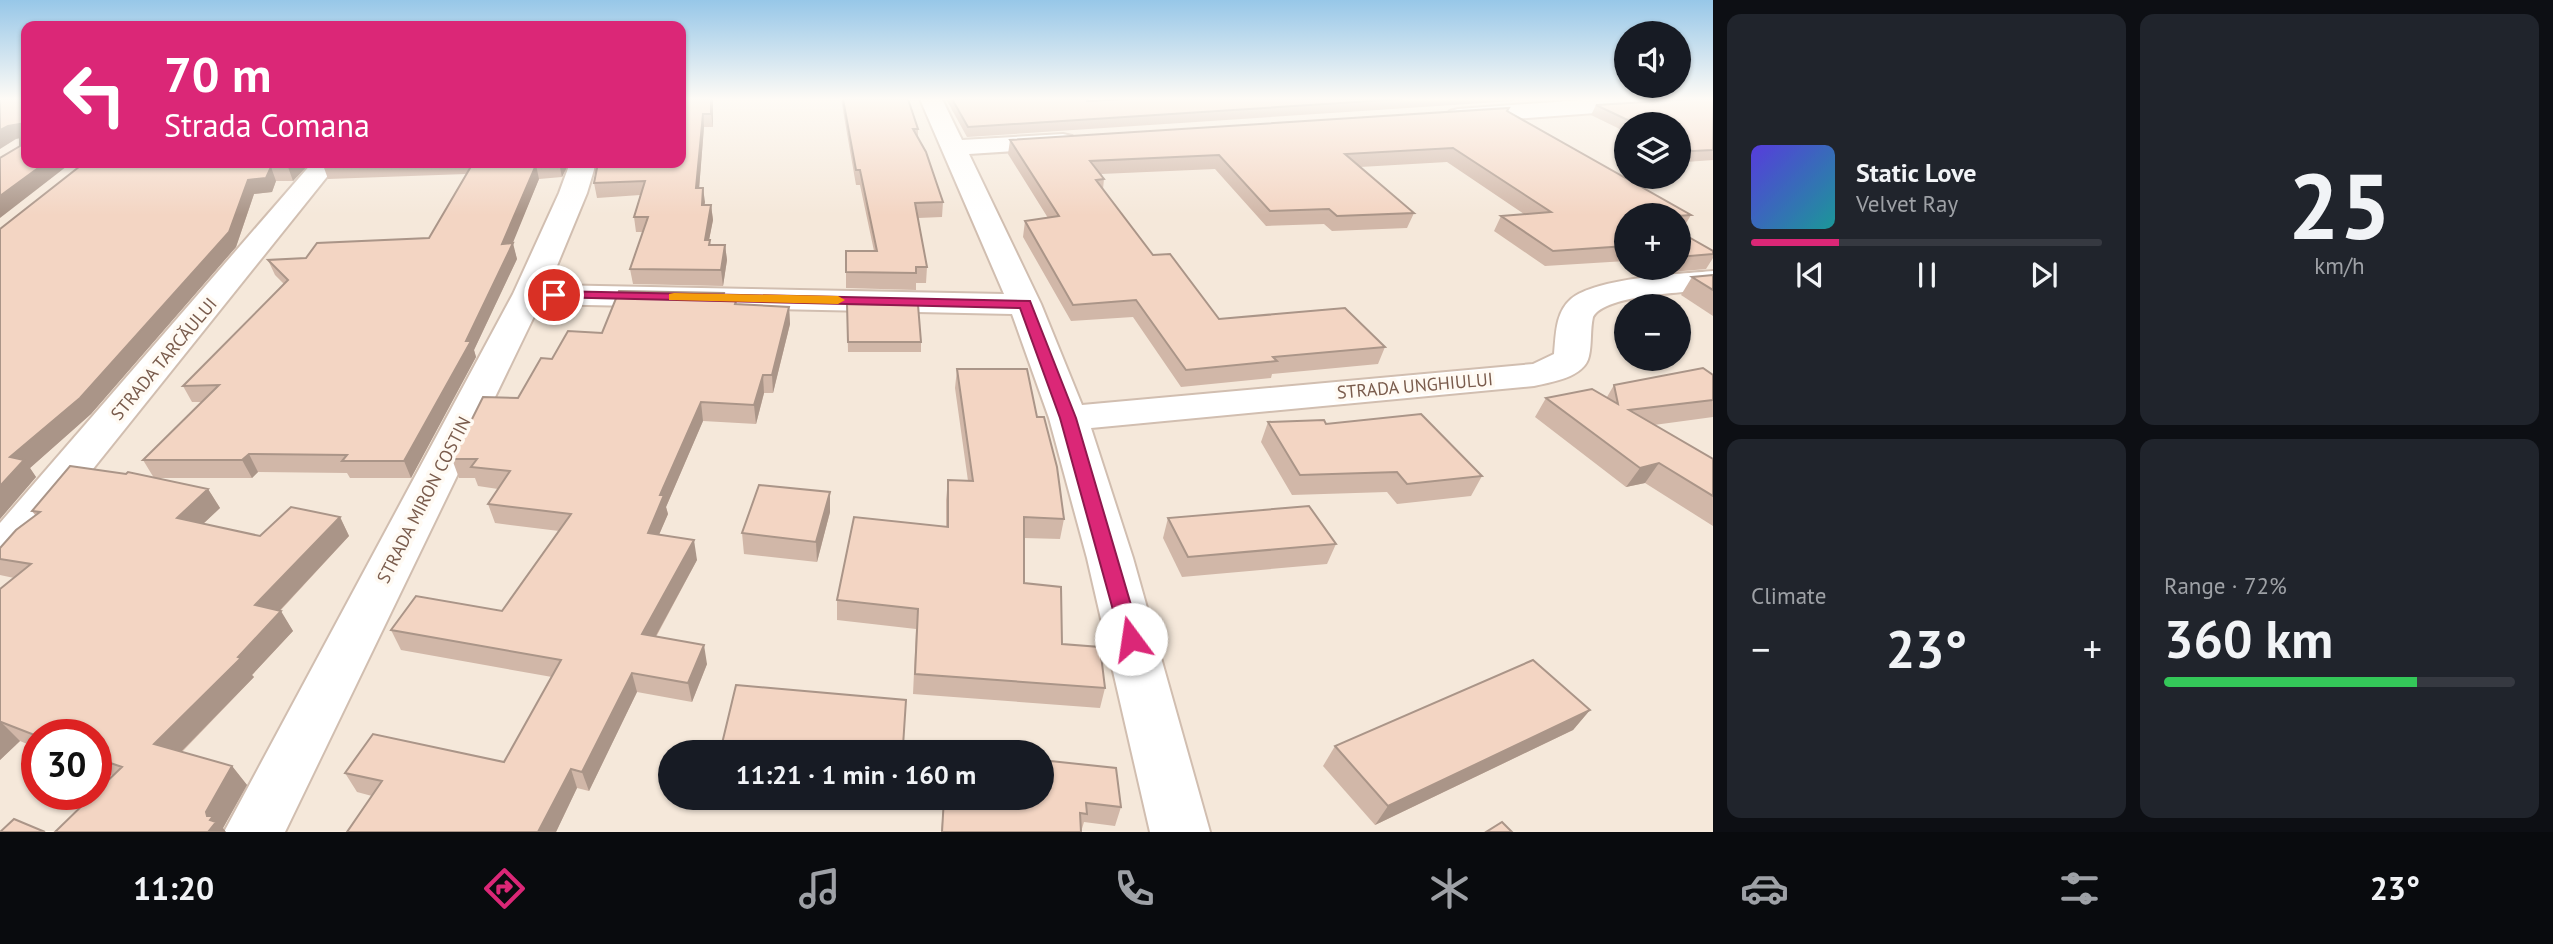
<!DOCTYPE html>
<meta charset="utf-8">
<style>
body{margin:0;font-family:"PT Sans",sans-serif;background:#20242c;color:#f1f3f6;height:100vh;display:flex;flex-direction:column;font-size:26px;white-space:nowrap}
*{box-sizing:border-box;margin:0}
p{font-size:23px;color:#9ea1a6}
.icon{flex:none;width:38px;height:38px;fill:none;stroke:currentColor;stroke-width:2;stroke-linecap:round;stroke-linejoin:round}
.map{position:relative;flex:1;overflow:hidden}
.drawer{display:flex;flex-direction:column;gap:14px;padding:14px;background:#0d0f14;width:840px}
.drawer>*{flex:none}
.banner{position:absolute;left:21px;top:21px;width:665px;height:147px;border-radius:14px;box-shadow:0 2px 5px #0004;background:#db2777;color:#fff;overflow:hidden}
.buttons{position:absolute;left:1614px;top:21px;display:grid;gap:14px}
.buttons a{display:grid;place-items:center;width:77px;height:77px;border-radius:50%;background:#171b24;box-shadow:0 2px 5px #0004;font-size:35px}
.speed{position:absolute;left:21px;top:719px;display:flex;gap:14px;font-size:35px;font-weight:700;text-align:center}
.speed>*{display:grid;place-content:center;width:91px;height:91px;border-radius:50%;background:#171b24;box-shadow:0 2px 5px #0004;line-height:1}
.speed .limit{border:10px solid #d22;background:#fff;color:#111}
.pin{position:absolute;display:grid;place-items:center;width:60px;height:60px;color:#fff;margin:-30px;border:4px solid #fff;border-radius:50%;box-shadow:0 2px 7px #0007}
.me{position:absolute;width:77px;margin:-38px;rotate:346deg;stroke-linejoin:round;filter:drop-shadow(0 0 5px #0008)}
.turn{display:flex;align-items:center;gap:24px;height:147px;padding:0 28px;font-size:32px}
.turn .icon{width:91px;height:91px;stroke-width:2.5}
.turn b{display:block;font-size:49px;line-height:60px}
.big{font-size:52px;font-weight:600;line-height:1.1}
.drawer .card{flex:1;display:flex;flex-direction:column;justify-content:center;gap:10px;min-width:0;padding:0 24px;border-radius:14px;background:#20242c}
.drawer .dial{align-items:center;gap:0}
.dial b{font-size:91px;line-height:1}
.song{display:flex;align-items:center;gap:21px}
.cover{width:84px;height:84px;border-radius:10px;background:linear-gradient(135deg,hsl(250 70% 55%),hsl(180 70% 35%))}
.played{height:7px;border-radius:4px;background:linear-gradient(90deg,#db2777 25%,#363941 25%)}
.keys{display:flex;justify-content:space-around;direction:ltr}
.heat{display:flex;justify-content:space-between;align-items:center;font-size:38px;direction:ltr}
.charge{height:10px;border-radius:5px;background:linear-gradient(90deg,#34c759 72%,#363941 0)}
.drawer .tiles{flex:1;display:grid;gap:14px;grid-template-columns:repeat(2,1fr)}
.trip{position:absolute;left:658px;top:740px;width:396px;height:70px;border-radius:35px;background:#171b24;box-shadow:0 2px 5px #0004;font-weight:600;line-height:70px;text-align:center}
.dock{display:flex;height:112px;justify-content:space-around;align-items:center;background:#090b0e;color:#9ea1a6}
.dock .icon{width:49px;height:49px}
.dock .selected{color:#db2777}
.dock b{font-size:32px;color:#f1f3f6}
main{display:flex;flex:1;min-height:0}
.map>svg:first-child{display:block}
.residential{fill:#f5e8da;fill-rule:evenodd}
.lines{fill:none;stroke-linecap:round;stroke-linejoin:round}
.minor-casing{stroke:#d1beb0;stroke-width:4}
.minor{fill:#fff;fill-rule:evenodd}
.wall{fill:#d1b7a8}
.shaded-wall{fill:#aa9588}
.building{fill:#f3d5c3;stroke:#aa9588;stroke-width:2}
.route{fill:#db2777;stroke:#8e194d;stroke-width:2}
.slow{fill:#f59e0b}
.labels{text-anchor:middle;stroke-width:7;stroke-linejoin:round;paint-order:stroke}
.street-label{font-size:18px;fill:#7a5c4d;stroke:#fffaf3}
</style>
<main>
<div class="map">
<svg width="1713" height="832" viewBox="0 0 1713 832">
<rect width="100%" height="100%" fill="#fdf6ec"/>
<!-- residential -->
<path class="residential" d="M0,99H26V163H681V99H1713V832H0ZM1626,124H1678V177H1626ZM1626,215H1678V268H1626ZM1626,306H1678V359H1626ZM37,735H96V794H37ZM670,752H1041V798H670Z"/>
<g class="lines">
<defs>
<g id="minor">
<path d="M920,99H942L962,140L1063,134L1072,136L1075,141L1072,146L1063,148L969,154L1041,304L1082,405L1533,364L1554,354C1556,335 1555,313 1571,299C1596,278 1679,274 1713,271V289C1687,293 1606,294 1593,317C1590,330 1592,343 1589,356C1585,377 1552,382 1534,386L1091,428L1133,558L1210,832H1150L1087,558L1049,418L1012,314L540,304L285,832H224L513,294L559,193L570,163H596L587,193L549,285L1004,294Z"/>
<polygon points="1596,99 1701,99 1698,104 1690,106 1458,123 1450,121 1446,116 1450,111 1458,109"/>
<polygon points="312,163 338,163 16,565 0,570 0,523"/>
</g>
</defs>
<!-- minor casing -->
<use href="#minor" class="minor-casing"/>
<!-- minor -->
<use href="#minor" class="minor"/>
</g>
<!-- wall -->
<g class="wall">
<polygon points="681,99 713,99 713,127 704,127 699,188 703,188 704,205 711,205 713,220 709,240 711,245 725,245 727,260 723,286 633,284 630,269 643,232 636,232 634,217 640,195 597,198 594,183 596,175 593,163 681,163"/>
<polygon points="841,99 908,99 918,129 918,138 943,202 942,217 918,218 927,267 926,283 916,283 916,290 846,288 846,251 874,251 860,185 856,185"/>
<polygon points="946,99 1087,99 1087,101 1128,99 1515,99 1514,101 967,137"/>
<polygon points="1713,99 1713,160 1686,162 1678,158 1678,124 1626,124 1626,132 1591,115 1596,105"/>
<polygon points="1508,111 1691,215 1682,230 1678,231 1713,251 1713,258 1706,269 1649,274 1639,268 1678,268 1678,215 1626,215 1626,261 1545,266 1494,231 1501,216 1524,214 1447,162 1360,167 1414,213 1407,228 1332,231 1324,224 1266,226 1215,169 1101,174 1104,179 1103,189 1153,255 1219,319 1385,347 1378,364 1272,374 1271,378 1181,387 1133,317 1071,321 1023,237 1025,221 1048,218 1008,154 1010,140"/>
<polygon points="84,163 310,163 293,181 276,181 272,192 254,194 236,247 91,414 30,468 36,477 0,519 0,229"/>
<polygon points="325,163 569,163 562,177 539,179 512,243 517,259 474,350 476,357 411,478 350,478 347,473 258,472 252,478 154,478 143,460 202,402 192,402 183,386 284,284 275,275 268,260 306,258 429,238 466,174 328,179 323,165"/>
<polygon points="1713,275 1713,316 1681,295 1692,277"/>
<polygon points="725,301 736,301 737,304 789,307 790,324 773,393 764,393 756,424 703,421 666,507 668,514 659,535 697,560 656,637 707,664 692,702 637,692 589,791 577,788 556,832 347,832 372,796 357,792 345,773 504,762 552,677 401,650 391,630 502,611 559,531 495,523 488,504 498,489 478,486 475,478 459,478 452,459 518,398 552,359 602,333"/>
<polygon points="847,304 921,342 921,352 848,352"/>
<polygon points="957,369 1037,417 1064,519 1060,539 1024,538 1024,583 1062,644 1105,688 1100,708 913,694 916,629 837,620 837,600 946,527 946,500 948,480 968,481 955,388"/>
<polygon points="1713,375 1713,417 1654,425 1713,459 1713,526 1645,483 1626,487 1535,417 1546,398 1607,397 1614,385"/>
<polygon points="1268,422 1326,424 1482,476 1471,496 1397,504 1387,492 1292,495 1261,442"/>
<polygon points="126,474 208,489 220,508 203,524 260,536 340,517 349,536 280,611 293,631 252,675 254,677 182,752 232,766 247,785 223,828 113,776 96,770 96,735 37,735 37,748 20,741 0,760 0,589 14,578 0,575 0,548 35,515 32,511"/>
<polygon points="830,492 830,512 817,562 744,554 742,533"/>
<polygon points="1168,518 1336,544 1327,564 1182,577 1163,538"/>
<polygon points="1590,710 1573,730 1375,825 1323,766 1335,746"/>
<polygon points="816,798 1041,798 1121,807 1115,826 1084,822 1081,832 941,832 943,810"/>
</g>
<!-- shaded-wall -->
<g class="shaded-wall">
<polygon points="711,99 713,99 713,127 711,114"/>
<polygon points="703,114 704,127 698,202 696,188"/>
<polygon points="20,124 26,137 16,139 0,149 0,130 8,126"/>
<polygon points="45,163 71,163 0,218 0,196"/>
<polygon points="291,163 310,163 293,181 288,167"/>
<polygon points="559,163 569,163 562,177"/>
<polygon points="536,165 539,179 510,250 513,243 517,259 474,350 476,357 411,478 404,461 466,341 502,244"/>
<polygon points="271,167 276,181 272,192 254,194 236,247 91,414 30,468 36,477 0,519 0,486 10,457 248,180"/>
<polygon points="703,188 705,202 703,220 702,205"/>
<polygon points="711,205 713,220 706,255 705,240"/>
<polygon points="725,245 727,260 723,286 721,270"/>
<polygon points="789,307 790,324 773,393 772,375"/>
<polygon points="763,375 764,393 756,424 754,405"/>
<polygon points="701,402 703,421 666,507 668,514 651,553 648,533 660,495"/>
<polygon points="249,454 258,472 252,478 242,460"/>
<polygon points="1659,463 1645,483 1626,487 1640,468"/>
<polygon points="208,489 220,508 189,537 177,518"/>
<polygon points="830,492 830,512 817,562 816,542"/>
<polygon points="340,517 349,536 267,624 255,605"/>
<polygon points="694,540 697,560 646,654 642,634"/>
<polygon points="281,611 293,631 252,675 254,677 170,763 154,744"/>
<polygon points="704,645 707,664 692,702 688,683"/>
<polygon points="632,673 637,692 589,791 582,772"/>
<polygon points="1590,710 1573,730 1375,825 1388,806"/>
<polygon points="1,722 20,741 0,760 0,723"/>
<polygon points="232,766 247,785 223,828 226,832 208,832 206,812"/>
<polygon points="571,769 577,788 556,832 538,832"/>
</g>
<!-- building -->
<g class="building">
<polygon points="0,99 26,99 26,163 45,163 0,196 0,158 20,146 20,124 8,126 0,130"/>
<polygon points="681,99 711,99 711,114 703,114 696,188 703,188 702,205 711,205 705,240 710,240 709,245 725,245 721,270 630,269 648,217 634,217 645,181 594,183 598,163 681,163"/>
<polygon points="843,99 908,99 918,129 913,129 926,152 943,202 915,203 927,267 916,267 916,273 846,272 846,251 877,251 860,170 856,170"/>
<polygon points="952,99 1087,99 1087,101 1128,99 1403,99 968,127"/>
<polygon points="1694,99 1713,99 1713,150 1692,151 1678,145 1678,124 1636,124 1596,105"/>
<polygon points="1509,108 1507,111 1691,215 1678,216 1678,215 1626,215 1626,246 1553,251 1501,216 1551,212 1453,148 1345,154 1414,213 1337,216 1329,209 1270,211 1219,155 1090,161 1104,179 1096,180 1153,255 1170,254 1219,319 1345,308 1385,347 1273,357 1277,361 1186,370 1136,300 1073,305 1025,221 1059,216 1010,140"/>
<polygon points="84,163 291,163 288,167 271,167 266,178 248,180 229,232 80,398 10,457 24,460 0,486 0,229"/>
<polygon points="325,163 395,163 323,165"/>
<polygon points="473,163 559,163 536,165 502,244 513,243 466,341 471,341 404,461 342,461 347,455 249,454 242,460 143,460 219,385 183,386 288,280 268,260 306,258 317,243 429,238"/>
<polygon points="1678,231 1713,251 1713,254 1678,257"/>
<polygon points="1713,275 1713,290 1692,277"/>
<polygon points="619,291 724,293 722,301 736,301 735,304 789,307 772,375 763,375 754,405 701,402 660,495 664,495 648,533 694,540 642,634 704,645 688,683 632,673 582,772 571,769 538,832 347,832 382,781 345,773 373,734 504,762 561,660 391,630 416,596 502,611 571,514 488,504 510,471 471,467 477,459 452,459 483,397 518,398 541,358 552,359 568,331 602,333"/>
<polygon points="847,304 918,305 921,342 848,342"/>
<polygon points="1703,368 1713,375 1713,400 1629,410 1713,459 1713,496 1659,463 1640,468 1546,398 1592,389 1618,404 1614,385"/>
<polygon points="957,369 1027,369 1037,417 1044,417 1057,467 1064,519 1024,517 1024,583 1061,587 1062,644 1100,647 1105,688 915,674 918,609 837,600 854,517 948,527 948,480 973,481"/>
<polygon points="1421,414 1482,476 1407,484 1397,472 1300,475 1268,422 1324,420 1326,424"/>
<polygon points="70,466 126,474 128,472 208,489 177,518 260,536 291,507 340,517 255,605 281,611 238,657 241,658 154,744 232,766 206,812 207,816 213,816 210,820 216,822 208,832 55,832 94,794 96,794 96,792 122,767 96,758 96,735 37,736 1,722 0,723 0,589 31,564 0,559 0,548 16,530 40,512 32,511"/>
<polygon points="759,485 830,492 816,542 742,533"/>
<polygon points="1309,506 1336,544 1188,557 1168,518"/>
<polygon points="1533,660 1590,710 1388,806 1335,746"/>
<polygon points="736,685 906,700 903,746 967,752 720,752"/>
<polygon points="1041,760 1116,768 1121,807 1086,803 1087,814 1080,813 1081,832 942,832 944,798 1041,798"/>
<polygon points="14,819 45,832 0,832"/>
<polygon points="1502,822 1512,832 1486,832"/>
</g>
<!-- sky -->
<linearGradient id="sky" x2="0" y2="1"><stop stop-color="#97c7e8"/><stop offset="0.46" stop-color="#fefbf6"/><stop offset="1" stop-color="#fefbf6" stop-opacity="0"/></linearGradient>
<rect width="1713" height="215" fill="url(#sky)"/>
<!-- route -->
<polygon class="route" points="554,291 1030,301 1076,418 1141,639 1138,645 1131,647 1124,645 1121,639 1060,418 1020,308 549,297 549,292"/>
<!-- slow -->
<polygon class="slow" points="674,293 838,296 845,300 838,304 669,300 669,294"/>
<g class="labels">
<!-- street labels -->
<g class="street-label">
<text transform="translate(164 359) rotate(-50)" y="6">STRADA TARCĂULUI</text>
<text transform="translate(1415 386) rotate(-5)" y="6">STRADA UNGHIULUI</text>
<text transform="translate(424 500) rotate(-63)" y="6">STRADA MIRON COSTIN</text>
</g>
</g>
</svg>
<div class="buttons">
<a><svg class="icon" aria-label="sound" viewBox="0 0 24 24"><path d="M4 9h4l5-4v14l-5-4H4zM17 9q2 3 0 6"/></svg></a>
<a><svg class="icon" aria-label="layers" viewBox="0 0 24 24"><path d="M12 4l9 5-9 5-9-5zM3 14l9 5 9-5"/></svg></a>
<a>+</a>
<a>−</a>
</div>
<div class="speed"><div class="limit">30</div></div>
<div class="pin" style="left:554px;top:295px;background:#d93025"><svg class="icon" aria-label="arrive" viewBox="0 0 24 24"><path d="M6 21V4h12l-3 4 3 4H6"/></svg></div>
<svg class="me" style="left:1131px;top:639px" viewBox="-20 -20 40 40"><circle r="19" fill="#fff"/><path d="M0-13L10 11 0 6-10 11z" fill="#db2777"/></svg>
<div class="trip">11:21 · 1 min · 160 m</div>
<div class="banner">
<div class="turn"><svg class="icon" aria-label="left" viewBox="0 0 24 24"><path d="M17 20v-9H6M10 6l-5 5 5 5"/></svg><div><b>70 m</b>Strada Comana</div></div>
</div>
</div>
<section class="drawer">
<div class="tiles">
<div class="card">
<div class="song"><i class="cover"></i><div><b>Static Love</b><p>Velvet Ray</p></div></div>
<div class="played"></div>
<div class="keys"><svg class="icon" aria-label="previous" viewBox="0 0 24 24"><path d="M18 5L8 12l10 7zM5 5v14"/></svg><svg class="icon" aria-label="pause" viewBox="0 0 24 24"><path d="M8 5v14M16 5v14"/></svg><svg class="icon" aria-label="next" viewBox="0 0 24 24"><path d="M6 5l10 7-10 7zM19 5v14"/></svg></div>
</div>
<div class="card dial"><b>25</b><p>km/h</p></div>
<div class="card"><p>Climate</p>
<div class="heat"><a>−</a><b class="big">23°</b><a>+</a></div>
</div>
<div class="card"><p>Range · 72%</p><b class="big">360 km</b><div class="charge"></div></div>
</div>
</section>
</main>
<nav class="dock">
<b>11:20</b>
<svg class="icon selected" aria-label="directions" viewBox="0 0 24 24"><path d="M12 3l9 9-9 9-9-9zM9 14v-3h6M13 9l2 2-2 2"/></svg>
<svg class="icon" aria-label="music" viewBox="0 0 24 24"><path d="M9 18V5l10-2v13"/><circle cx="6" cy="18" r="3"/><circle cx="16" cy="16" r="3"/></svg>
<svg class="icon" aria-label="phone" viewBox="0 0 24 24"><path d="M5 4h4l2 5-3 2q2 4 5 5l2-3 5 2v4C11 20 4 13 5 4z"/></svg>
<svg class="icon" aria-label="climate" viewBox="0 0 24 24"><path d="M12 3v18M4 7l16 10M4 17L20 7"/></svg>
<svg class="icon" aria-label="car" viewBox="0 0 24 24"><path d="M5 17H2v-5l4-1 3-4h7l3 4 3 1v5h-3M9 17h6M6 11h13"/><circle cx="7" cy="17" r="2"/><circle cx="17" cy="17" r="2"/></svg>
<svg class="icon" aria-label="filters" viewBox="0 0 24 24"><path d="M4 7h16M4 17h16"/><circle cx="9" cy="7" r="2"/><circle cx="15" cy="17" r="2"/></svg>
<b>23°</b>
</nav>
